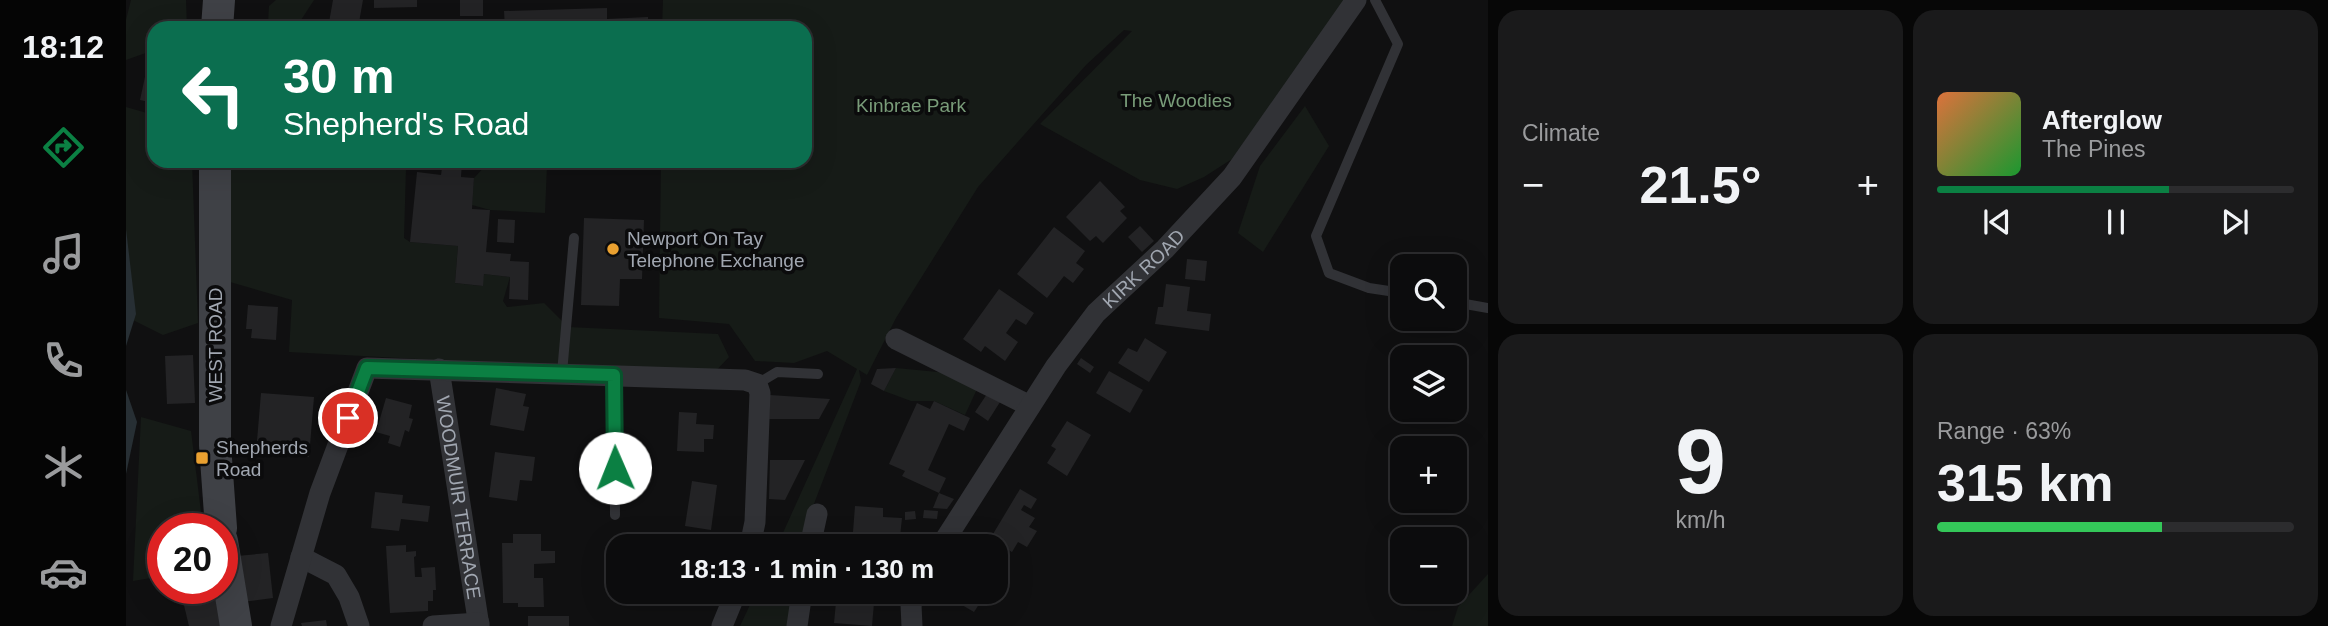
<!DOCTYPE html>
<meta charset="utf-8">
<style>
body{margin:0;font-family:Arial,sans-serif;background:#1a1a1b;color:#f1f3f6;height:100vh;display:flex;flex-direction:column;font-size:26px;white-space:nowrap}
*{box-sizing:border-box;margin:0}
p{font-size:23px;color:#9a9b9d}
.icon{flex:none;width:38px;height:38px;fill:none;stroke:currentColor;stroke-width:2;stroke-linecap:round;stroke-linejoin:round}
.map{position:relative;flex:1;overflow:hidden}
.panel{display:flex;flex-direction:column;gap:10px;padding:10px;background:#070707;width:840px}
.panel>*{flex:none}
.guide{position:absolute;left:21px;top:21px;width:665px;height:147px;border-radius:21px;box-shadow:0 7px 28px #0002,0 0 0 2px #2c2c2e;background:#0b6e4f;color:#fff;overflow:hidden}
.buttons{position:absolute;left:1264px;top:254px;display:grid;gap:14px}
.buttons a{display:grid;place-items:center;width:77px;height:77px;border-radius:14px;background:#0c0c0d;box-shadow:0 7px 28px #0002,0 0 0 2px #2c2c2e;font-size:35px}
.speed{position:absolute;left:21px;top:513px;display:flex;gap:14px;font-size:35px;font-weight:700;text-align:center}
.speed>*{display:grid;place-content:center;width:91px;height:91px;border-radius:50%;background:#0c0c0d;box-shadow:0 7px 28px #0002,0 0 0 2px #2c2c2e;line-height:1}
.speed .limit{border:10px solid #d22;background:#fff;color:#111}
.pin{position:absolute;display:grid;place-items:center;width:60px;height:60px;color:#fff;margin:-30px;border:4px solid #fff;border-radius:50%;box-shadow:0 2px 7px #0007}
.me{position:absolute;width:77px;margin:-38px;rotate:359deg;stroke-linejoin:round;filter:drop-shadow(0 0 5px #0008)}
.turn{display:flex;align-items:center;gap:24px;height:147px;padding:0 21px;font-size:32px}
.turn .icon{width:91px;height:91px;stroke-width:2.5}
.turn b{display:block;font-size:49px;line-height:60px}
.big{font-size:52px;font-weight:700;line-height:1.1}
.panel .card{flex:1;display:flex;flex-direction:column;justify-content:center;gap:10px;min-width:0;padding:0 24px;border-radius:21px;background:#1a1a1b}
.panel .dial{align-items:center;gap:0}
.dial b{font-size:91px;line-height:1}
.song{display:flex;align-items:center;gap:21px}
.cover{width:84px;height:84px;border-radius:10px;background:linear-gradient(135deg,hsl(20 70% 55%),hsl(130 70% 35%))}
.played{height:7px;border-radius:4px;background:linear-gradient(90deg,#0b8043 65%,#2c2c2e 65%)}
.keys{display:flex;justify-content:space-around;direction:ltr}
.heat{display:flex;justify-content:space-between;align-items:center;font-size:38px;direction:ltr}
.charge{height:10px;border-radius:5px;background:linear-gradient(90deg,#34c759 63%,#2c2c2e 0)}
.panel .tiles{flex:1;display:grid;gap:10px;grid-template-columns:repeat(2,1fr)}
.trip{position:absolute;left:480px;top:534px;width:402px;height:70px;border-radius:21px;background:#0c0c0d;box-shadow:0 7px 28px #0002,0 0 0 2px #2c2c2e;font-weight:700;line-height:70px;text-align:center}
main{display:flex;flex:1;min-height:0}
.dock{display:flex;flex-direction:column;width:126px;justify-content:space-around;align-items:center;background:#050505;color:#9a9b9d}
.dock .icon{width:49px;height:49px}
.dock .current{color:#0b8043}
.dock b{font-size:32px;color:#f1f3f6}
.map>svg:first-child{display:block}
.green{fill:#161b17}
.water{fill:#272f34}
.building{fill:#232325}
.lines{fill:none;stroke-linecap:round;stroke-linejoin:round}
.lane{stroke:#313236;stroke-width:10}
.street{stroke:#313236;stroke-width:21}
.secondary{stroke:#3f4146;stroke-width:32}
.route-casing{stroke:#07532c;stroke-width:18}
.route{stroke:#0b8043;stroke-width:12}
.poi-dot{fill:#e9a030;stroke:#0b0b0c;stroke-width:2.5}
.labels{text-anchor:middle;stroke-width:7;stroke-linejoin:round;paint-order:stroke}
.park-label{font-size:19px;fill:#799c79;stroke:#0b0b0c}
.poi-label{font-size:19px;fill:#a1a7b1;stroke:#0b0b0c;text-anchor:start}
.street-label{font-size:19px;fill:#a1a7b1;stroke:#0b0b0c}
</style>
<main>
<nav class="dock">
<b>18:12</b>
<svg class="icon current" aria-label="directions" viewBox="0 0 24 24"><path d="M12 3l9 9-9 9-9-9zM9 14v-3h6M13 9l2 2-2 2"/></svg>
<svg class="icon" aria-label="music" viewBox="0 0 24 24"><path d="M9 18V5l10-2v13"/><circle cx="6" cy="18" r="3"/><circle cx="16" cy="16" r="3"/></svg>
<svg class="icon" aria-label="phone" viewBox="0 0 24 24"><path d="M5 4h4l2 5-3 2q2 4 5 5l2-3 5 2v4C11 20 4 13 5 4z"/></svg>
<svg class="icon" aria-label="climate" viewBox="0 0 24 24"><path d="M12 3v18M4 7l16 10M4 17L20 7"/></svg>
<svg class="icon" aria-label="car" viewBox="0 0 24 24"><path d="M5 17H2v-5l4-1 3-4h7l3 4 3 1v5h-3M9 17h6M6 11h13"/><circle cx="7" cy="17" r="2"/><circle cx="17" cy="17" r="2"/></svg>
</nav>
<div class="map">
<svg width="1362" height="626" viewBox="0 0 1362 626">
<rect width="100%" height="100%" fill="#101011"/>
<!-- green -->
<g class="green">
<polygon points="5,0 60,0 61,28 28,28 28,50 0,60 0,20"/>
<polygon points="150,0 188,0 175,20 142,23 143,6"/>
<polygon points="537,0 1220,0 1106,159 1078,177 1051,189 1014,180 914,124 1006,31 998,30 960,65 852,187 770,318 741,375 733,370 735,381 686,509 679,546 651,546 731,369 701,351 668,363 629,361 603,324 533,318 535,161 679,161 679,28 536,28"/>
<polygon points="1179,106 1203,146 1137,252 1112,233 1134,166"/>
<polygon points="0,107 28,115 28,161 66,161 72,323 37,335 5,319 0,277"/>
<polygon points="99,161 286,161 280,168 278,238 284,242 332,246 329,283 356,286 358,274 384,277 377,301 381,307 418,303 442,327 592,334 603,357 586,375 163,352 166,300 97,280"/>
<polygon points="364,161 519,161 519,170 421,166 419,213 364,210 346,205 348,178"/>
<polygon points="770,368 822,373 851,389 839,415 808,401 785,401 758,391"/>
<polygon points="15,417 65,431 77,528 37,528 37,576 7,581"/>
<polygon points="1362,574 1362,626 1326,626 1332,607"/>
<polygon points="630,592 670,592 663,626 614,626"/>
</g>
<!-- water -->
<g class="water">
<polygon points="0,229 10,314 0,346"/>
<polygon points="0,390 11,422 0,474"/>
</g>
<!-- building -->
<g class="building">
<polygon points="207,0 237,0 232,28 202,28"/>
<polygon points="248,0 291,0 291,7 248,8"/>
<rect x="334" y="0" width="23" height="16"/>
<polygon points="481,8 481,19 522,17 522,28 379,28 378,11"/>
<polygon points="25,49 28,50 28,103 14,100"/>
<polygon points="317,161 336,161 335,177 348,178 346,209 364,210 360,252 385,254 384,261 403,262 402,300 383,299 384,277 358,274 357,286 329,283 332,246 284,242 291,172 315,175"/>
<rect x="522" y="161" width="12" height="8"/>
<polygon points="974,181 999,207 994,211 1001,218 977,243 970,236 964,241 940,217"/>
<polygon points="458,218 518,220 516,279 494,279 493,306 455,305"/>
<polygon points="372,219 389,220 388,243 371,242"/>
<polygon points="1014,226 1028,241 1016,252 1002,237"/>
<polygon points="928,227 959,251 950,263 958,269 947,283 938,276 921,298 891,274"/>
<polygon points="1061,259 1081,261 1079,281 1059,279"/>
<polygon points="1040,284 1064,287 1061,311 1085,314 1083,331 1029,324 1032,307 1037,307"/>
<polygon points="873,289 908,313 900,325 890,319 880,333 892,342 879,361 859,346 855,352 837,339"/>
<polygon points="122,305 152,307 150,340 125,338 126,329 120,329"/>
<polygon points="1019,338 1041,352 1023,382 992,363 1002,348 1011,352"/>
<polygon points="67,355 69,403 41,404 39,356"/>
<polygon points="955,358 968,367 964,373 951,364"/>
<polygon points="770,368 758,391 745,384 751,369"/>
<polygon points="983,371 1017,390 1004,413 970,393"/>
<polygon points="370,388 400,394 397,406 403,407 398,431 364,425"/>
<polygon points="135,393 188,397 183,457 130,453"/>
<polygon points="861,394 874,402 862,421 849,412"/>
<polygon points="644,395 704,399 693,419 643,419"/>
<polygon points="260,398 286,405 283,418 287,419 283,432 279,430 274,447 262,443 264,436 250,432"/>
<polygon points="808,401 844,418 838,431 823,424 802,470 820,478 813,493 776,476 779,471 763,464 791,403 804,409"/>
<polygon points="553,412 571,413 570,424 588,425 587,439 578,439 578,452 551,451"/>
<polygon points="941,421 965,435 941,476 921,463 930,449 925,446"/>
<polygon points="369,452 409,457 406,481 394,480 391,501 363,497"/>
<polygon points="644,460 679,460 659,500 643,499"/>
<polygon points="566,481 591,485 585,530 559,526"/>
<polygon points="894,489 911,499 905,509 898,505 895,510 909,518 903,527 911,531 901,547 892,542 886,552 864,539"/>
<polygon points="249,492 277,495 276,503 304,506 302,522 275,519 273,531 245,528"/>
<polygon points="813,493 828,499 821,509 807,508"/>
<polygon points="729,506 757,508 757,517 776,518 773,546 726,545"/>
<polygon points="798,510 812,511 811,519 797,518"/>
<polygon points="789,511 790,519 779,520 779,512"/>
<polygon points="387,534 415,534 415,551 429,551 429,563 408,564 408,578 417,578 418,607 392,607 392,603 377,603 376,543 387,543"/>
<polygon points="280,545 280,552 290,551 290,556 288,557 289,577 296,577 295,568 309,567 310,590 307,590 307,601 302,601 302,611 264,613 260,546"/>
<polygon points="142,553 147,598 116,602 111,556"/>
<polygon points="88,589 97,626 63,626 56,597"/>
<polygon points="553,592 578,592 577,598"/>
<polygon points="711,592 771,592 770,605 748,603 746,626 708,623"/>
<polygon points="828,592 861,592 848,612 824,598"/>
<rect x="402" y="616" width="41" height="10"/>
<polygon points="200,620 201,626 176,626 175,623"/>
</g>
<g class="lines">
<!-- lane -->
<g class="lane">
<polyline points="1249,0 1272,44 1190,236 1203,273 1243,288 1276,293"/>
<polyline points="1328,302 1362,308"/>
<polyline points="436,373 448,238"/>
<polyline points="488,375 489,515"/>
<polyline points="631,384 651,372 692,374"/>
</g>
<!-- street -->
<g class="street">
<polyline points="770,339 904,406"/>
<path id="s1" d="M313,369L353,626"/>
<polyline points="684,546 691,514"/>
<path id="s2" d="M815,546L930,366L970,313L1039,249L1106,177L1230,0"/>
<polyline points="175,557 210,575 223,597 233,626"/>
<polyline points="155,626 194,493 241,368 619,380 631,384 634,393 629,522 624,546"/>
<polyline points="307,626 353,623"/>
<polyline points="596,626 610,592"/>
<polyline points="671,626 676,592"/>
<polyline points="786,626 785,605 790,592"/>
</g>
<!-- secondary -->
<g class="secondary">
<polyline points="91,28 93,0"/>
<polyline points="89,161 89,445 95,528"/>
<polyline points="96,541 110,626"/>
</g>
</g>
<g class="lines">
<defs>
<polyline id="route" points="222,418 241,368 488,375 489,468"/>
</defs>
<!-- route casing -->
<use href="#route" class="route-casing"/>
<!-- route -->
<use href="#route" class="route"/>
</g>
<!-- markers -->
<g class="poi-dot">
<circle cx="487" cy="249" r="7"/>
<rect x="69" y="451" width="14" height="14" rx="3.5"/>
</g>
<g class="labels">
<!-- park labels -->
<g class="park-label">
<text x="1050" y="107">The Woodies</text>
<text x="785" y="112">Kinbrae Park</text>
</g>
<!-- poi labels -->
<g class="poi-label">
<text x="501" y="245">Newport On Tay<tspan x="501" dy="22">Telephone Exchange</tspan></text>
<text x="90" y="454">Shepherds<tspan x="90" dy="22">Road</tspan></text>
</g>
<!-- street labels -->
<g class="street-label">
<text dy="7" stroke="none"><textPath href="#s2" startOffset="345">KIRK ROAD</textPath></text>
<text transform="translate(89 345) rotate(-90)" y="7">WEST ROAD</text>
<text dy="7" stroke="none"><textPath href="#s1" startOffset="130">WOODMUIR TERRACE</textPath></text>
</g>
</g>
</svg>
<div class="buttons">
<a><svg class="icon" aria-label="search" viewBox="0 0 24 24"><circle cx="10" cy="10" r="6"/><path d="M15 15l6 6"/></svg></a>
<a><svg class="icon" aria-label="layers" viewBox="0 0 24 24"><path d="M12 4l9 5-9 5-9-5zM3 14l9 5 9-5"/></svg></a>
<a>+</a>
<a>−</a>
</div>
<div class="speed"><div class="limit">20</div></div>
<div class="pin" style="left:222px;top:418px;background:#d93025"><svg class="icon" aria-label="arrive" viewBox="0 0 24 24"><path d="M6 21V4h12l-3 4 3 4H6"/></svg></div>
<svg class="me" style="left:489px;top:468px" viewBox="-20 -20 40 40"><circle r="19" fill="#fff"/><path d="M0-13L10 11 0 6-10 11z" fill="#0b8043"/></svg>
<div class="trip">18:13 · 1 min · 130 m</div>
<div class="guide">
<div class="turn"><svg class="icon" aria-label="left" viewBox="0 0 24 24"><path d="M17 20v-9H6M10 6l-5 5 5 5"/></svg><div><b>30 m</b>Shepherd's Road</div></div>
</div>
</div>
<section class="panel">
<div class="tiles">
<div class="card"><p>Climate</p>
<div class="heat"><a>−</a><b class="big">21.5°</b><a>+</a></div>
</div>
<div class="card">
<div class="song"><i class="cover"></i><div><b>Afterglow</b><p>The Pines</p></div></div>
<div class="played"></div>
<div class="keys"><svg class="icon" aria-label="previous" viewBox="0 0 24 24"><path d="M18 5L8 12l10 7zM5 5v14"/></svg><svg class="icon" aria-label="pause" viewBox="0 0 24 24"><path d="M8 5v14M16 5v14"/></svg><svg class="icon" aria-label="next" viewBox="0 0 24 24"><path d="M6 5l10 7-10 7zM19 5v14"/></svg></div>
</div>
<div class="card dial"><b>9</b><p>km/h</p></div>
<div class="card"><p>Range · 63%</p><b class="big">315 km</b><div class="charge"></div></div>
</div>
</section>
</main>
